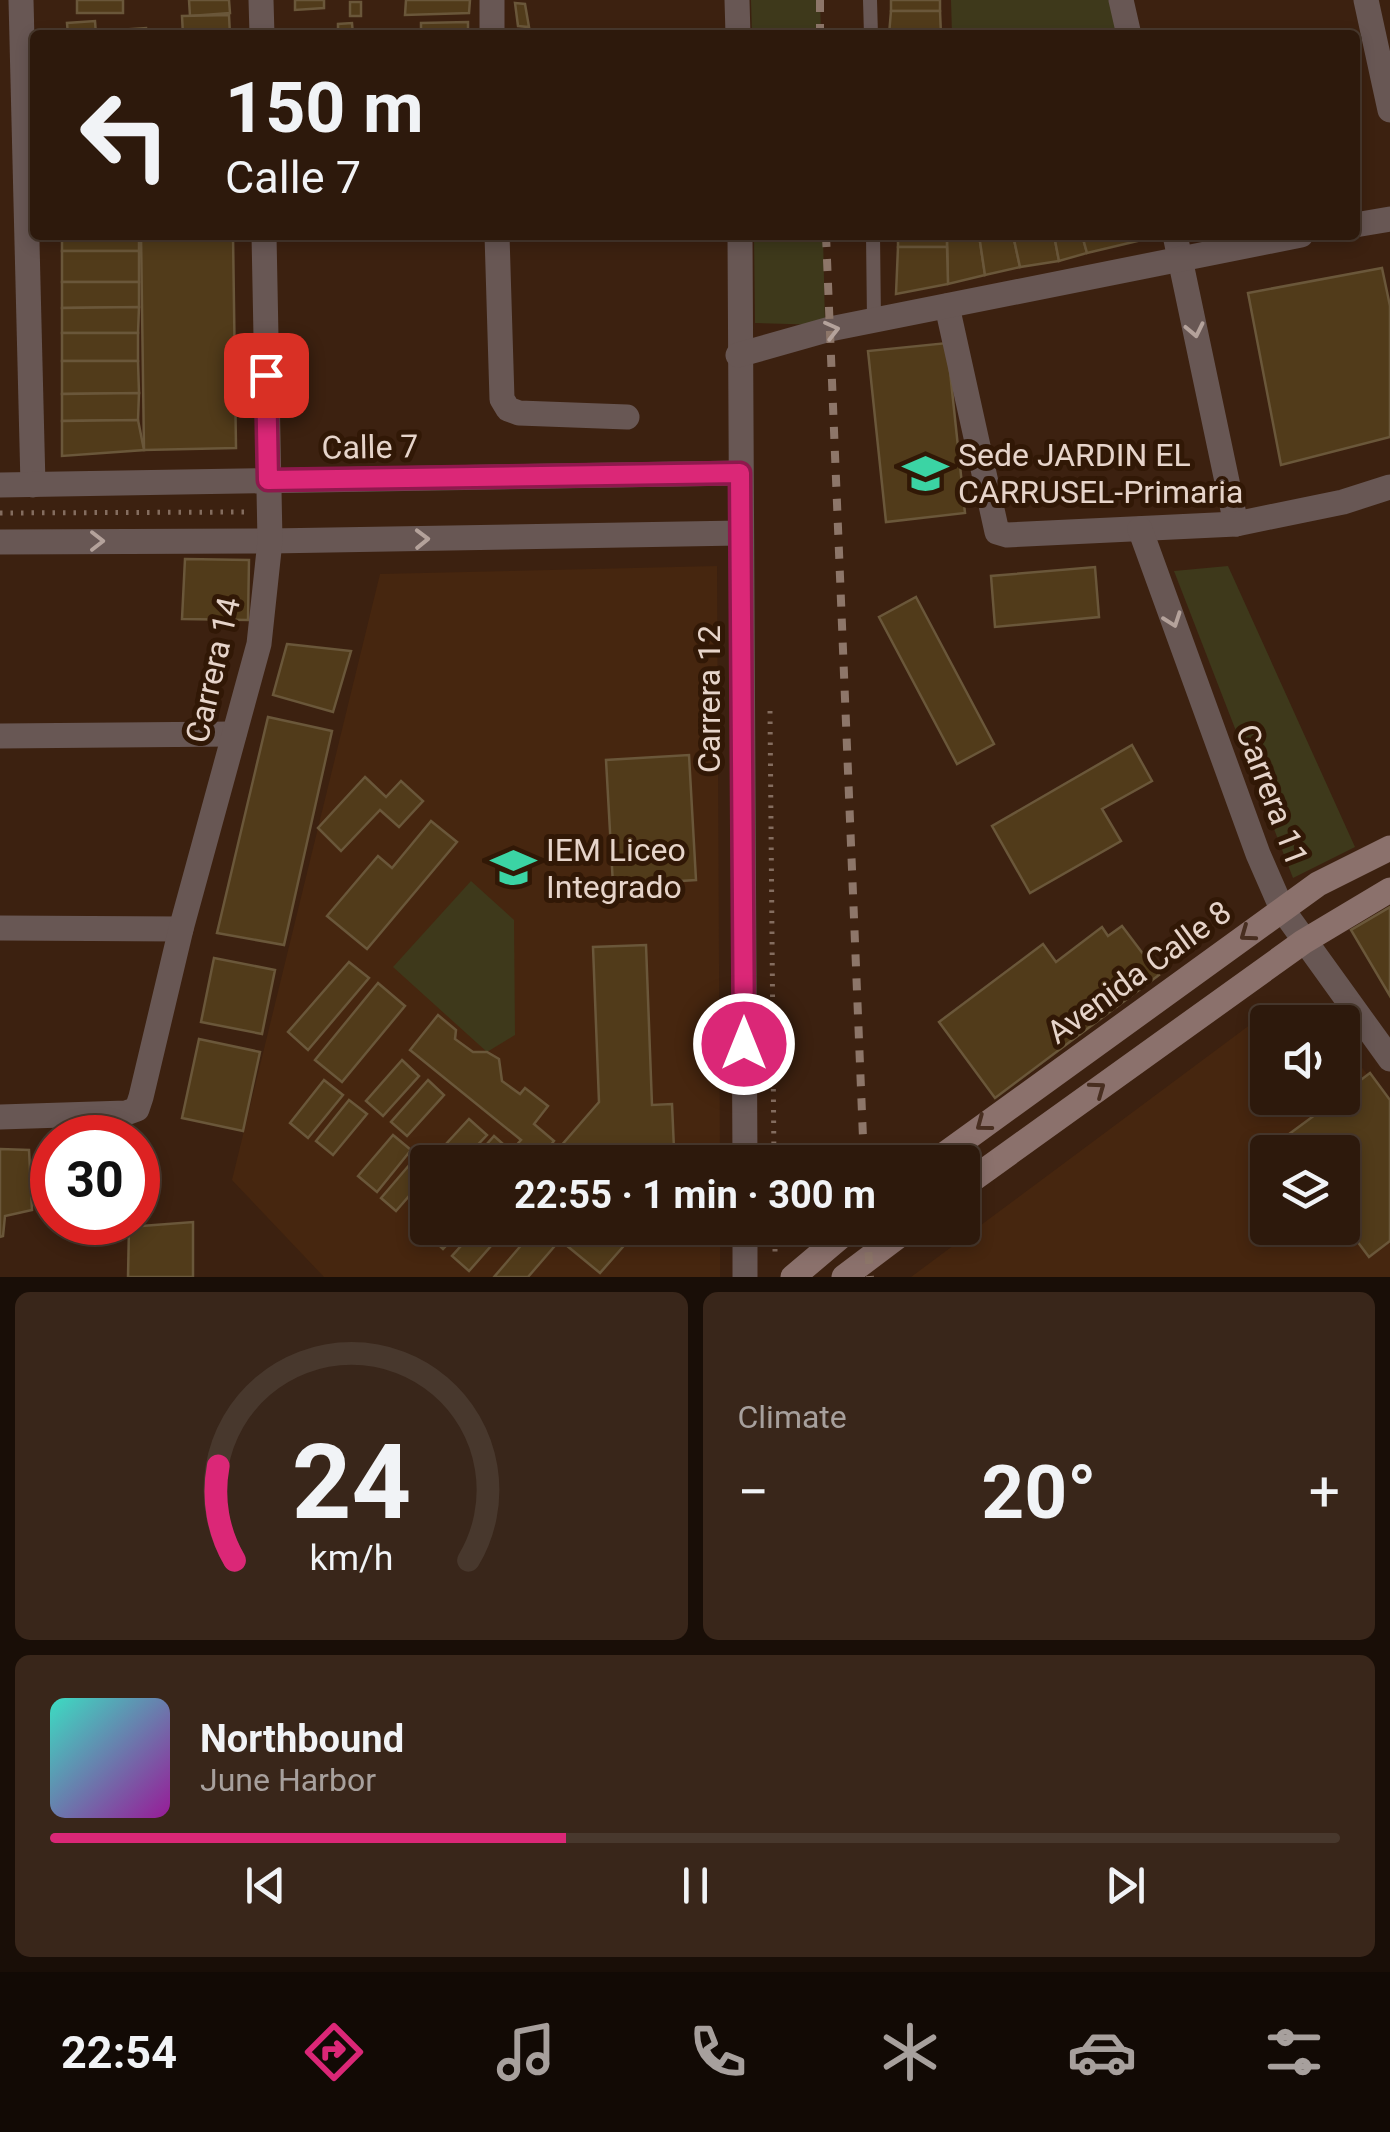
<!DOCTYPE html>
<meta charset="utf-8">
<style>
body{margin:0;font-family:Roboto,sans-serif;background:#39261a;color:#f1f3f6;height:100vh;display:flex;flex-direction:column;font-size:38px;white-space:nowrap}
*{box-sizing:border-box;margin:0}
p{font-size:32px;color:#a7a09d}
.icon{flex:none;width:55px;height:55px;fill:none;stroke:currentColor;stroke-width:2;stroke-linecap:round;stroke-linejoin:round}
.map{position:relative;height:1277px;overflow:hidden}
.side{display:flex;flex-direction:column;gap:15px;padding:15px;background:#190e07;flex:1}
.side>*{flex:none}
.top-card{position:absolute;left:30px;top:30px;width:1330px;height:210px;border-radius:10px;box-shadow:0 5px 15px #0003,0 0 0 2px #48382d;background:#2d190c;color:#f1f3f6;overflow:hidden}
.buttons{position:absolute;left:1250px;top:1005px;display:grid;gap:20px}
.buttons a{display:grid;place-items:center;width:110px;height:110px;border-radius:10px;background:#2d190c;box-shadow:0 5px 15px #0003,0 0 0 2px #48382d;font-size:50px}
.speed{position:absolute;left:30px;top:1115px;display:flex;gap:20px;font-size:50px;font-weight:700;text-align:center}
.speed>*{display:grid;place-content:center;width:130px;height:130px;border-radius:50%;background:#2d190c;box-shadow:0 5px 15px #0003,0 0 0 2px #48382d;line-height:1}
.speed .limit{border:15px solid #d22;background:#fff;color:#111}
.pin{position:absolute;display:grid;place-items:center;width:85px;height:85px;color:#fff;margin:-42px;border-radius:20px;box-shadow:0 5px 15px #0006}
.me{position:absolute;width:110px;margin:-55px;rotate:0deg;stroke-linejoin:round;filter:drop-shadow(0 0 8px #0008)}
.turn{display:flex;align-items:center;gap:35px;height:210px;padding:0 30px;font-size:45px}
.turn .icon{width:130px;height:130px;stroke-width:2.5}
.turn b{display:block;font-size:70px;line-height:85px}
.big{font-size:75px;font-weight:700;line-height:1.1}
.side .widget{flex:1;display:flex;flex-direction:column;justify-content:center;gap:15px;min-width:0;padding:0 35px;border-radius:15px;background:#39261a}
.side .dial{align-items:center;gap:0}
.dial svg{height:260px;overflow:visible;fill:none;stroke:#48382d;stroke-width:7;stroke-linecap:round;text-anchor:middle}
.dial text{fill:#f1f3f6;stroke:none}
.song{display:flex;align-items:center;gap:30px}
.cover{width:120px;height:120px;border-radius:15px;background:linear-gradient(135deg,hsl(170 70% 55%),hsl(300 70% 35%))}
.played{height:10px;border-radius:5px;background:linear-gradient(90deg,#db2777 40%,#48382d 40%)}
.keys{display:flex;justify-content:space-around;direction:ltr}
.heat{display:flex;justify-content:space-between;align-items:center;font-size:55px;direction:ltr}
.side .tiles{flex:1;display:grid;gap:15px;grid-template-columns:1fr 1fr}
.widget:last-child{grid-column:span 2}
.trip{position:absolute;left:410px;top:1145px;width:570px;height:100px;border-radius:10px;background:#2d190c;box-shadow:0 5px 15px #0003,0 0 0 2px #48382d;font-weight:700;line-height:100px;text-align:center}
.dock{display:flex;height:160px;justify-content:space-around;align-items:center;background:#120a05;color:#a7a09d}
.dock .icon{width:70px;height:70px}
.dock .active{color:#db2777}
.dock b{font-size:45px;color:#f1f3f6}
.map>svg:first-child{display:block}
.built{fill:#46260f;fill-rule:evenodd}
.green{fill:#3e391b}
.building{fill:#513b1a;stroke:#6a573a;stroke-width:2.5}
.lines{fill:none;stroke-linecap:round;stroke-linejoin:round}
.path{stroke:#846d5f;stroke-width:5;stroke-dasharray:2.5 8;stroke-linecap:butt}
.lane{stroke:#685754;stroke-width:14}
.street{stroke:#685754;stroke-width:25}
.secondary{stroke:#8b716c;stroke-width:25}
.rail{stroke:#8d7669;stroke-width:8;stroke-dasharray:12 12;stroke-linecap:butt}
.oneway{stroke:#b4a29b}
.oneway2{stroke:#482e20}
.route-casing{stroke:#8e194d;stroke-width:25}
.route{stroke:#db2777;stroke-width:18}
.labels{text-anchor:middle;stroke-width:10;stroke-linejoin:round;paint-order:stroke}
.street-label{font-size:32px;fill:#e6d4ca;stroke:#311806}
.poi-label{font-size:32px;fill:#e6d4ca;stroke:#311806;text-anchor:start}
</style>
<div class="map">
<svg width="1390" height="1277" viewBox="0 0 1390 1277">
<rect width="100%" height="100%" fill="#3c2110"/>
<!-- built -->
<g class="built">
<polygon points="717,566 720,1162 428,1162 428,1228 720,1228 720,1277 324,1277 232,1180 380,574"/>
<path d="M1278,1004L1314,1007L1326,1022H1268V1098H1342L1343,1043L1390,1104V1277H911ZM1268,1152H1342V1228H1268Z"/>
</g>
<!-- green -->
<g class="green">
<polygon points="751,0 820,0 821,35 752,35"/>
<polygon points="951,0 1115,0 1123,35 952,35"/>
<polygon points="754,235 823,235 825,325 755,323"/>
<polygon points="1228,566 1355,847 1293,878 1174,571"/>
<polygon points="471,881 514,920 515,1035 487,1052 393,967"/>
</g>
<!-- building -->
<g class="building">
<rect x="77" y="0" width="46" height="13"/>
<polygon points="189,0 229,0 230,13 190,16"/>
<polygon points="295,0 324,0 324,8 295,10"/>
<polygon points="406,0 470,0 469,13 405,15"/>
<rect x="891" y="0" width="49" height="11"/>
<rect x="350" y="2" width="11" height="14"/>
<polygon points="515,3 525,4 529,27 518,26"/>
<polygon points="891,11 940,11 941,35 889,35"/>
<polygon points="229,15 230,35 183,35 182,16"/>
<polygon points="95,21 96,35 68,35 67,23"/>
<polygon points="468,22 468,35 421,35 421,23"/>
<polygon points="352,23 353,35 338,35 338,24"/>
<polygon points="146,28 146,35 118,35 118,30"/>
<rect x="62" y="235" width="77" height="16"/>
<polygon points="141,235 233,235 236,448 144,450"/>
<rect x="898" y="235" width="49" height="12"/>
<polygon points="947,235 979,235 985,275 948,284"/>
<polygon points="979,235 1013,235 1020,267 985,275"/>
<polygon points="1013,235 1054,235 1059,261 1020,267"/>
<polygon points="1054,235 1082,235 1087,253 1059,261"/>
<polygon points="1082,235 1146,235 1146,239 1087,253"/>
<polygon points="898,247 947,247 948,284 896,294"/>
<rect x="62" y="251" width="77" height="31"/>
<polygon points="1382,268 1390,306 1390,437 1281,465 1248,293"/>
<polygon points="62,282 139,282 139,307 62,308"/>
<polygon points="139,307 138,333 62,333 62,308"/>
<rect x="62" y="333" width="76" height="28"/>
<polygon points="947,343 965,513 886,522 868,351"/>
<polygon points="62,361 138,361 139,393 62,394"/>
<polygon points="139,393 138,420 62,421 62,394"/>
<polygon points="138,420 144,450 62,456 62,421"/>
<polygon points="185,559 249,560 248,620 182,619"/>
<polygon points="1095,567 1099,617 995,627 991,576"/>
<polygon points="916,597 994,744 957,764 879,617"/>
<polygon points="287,644 351,651 333,712 273,695"/>
<polygon points="268,717 332,731 284,945 217,933"/>
<polygon points="1132,745 1152,781 1102,809 1121,841 1030,893 992,826"/>
<polygon points="689,755 696,880 613,885 606,760"/>
<polygon points="365,777 386,797 401,781 423,801 399,827 380,810 341,851 318,828"/>
<polygon points="431,821 457,842 367,949 327,916 378,856 392,868"/>
<polygon points="1390,907 1390,996 1351,930"/>
<polygon points="1122,926 1159,975 995,1098 939,1022 1043,944 1056,962 1102,927 1108,936"/>
<polygon points="646,945 652,1105 672,1104 674,1149 628,1152 617,1162 547,1162 599,1102 593,947"/>
<polygon points="214,958 275,970 262,1034 201,1022"/>
<polygon points="349,962 369,978 308,1050 288,1032"/>
<polygon points="378,983 405,1006 342,1082 315,1060"/>
<polygon points="438,1015 456,1030 455,1039 473,1052 487,1052 499,1059 502,1081 520,1094 525,1088 548,1106 534,1124 554,1141 537,1162 526,1162 511,1151 521,1140 410,1050"/>
<polygon points="199,1039 260,1052 243,1131 182,1118"/>
<polygon points="402,1060 419,1076 383,1116 366,1101"/>
<polygon points="1370,1073 1390,1100 1390,1241 1369,1257 1342,1221 1342,1152 1291,1152 1281,1140 1338,1098 1342,1098 1342,1094"/>
<polygon points="324,1080 343,1095 308,1138 290,1123"/>
<polygon points="428,1080 444,1095 407,1136 391,1122"/>
<polygon points="349,1100 367,1114 333,1155 316,1141"/>
<polygon points="469,1119 487,1135 461,1162 441,1162 435,1156"/>
<polygon points="393,1135 411,1150 377,1192 358,1176"/>
<polygon points="494,1136 511,1151 501,1162 471,1162"/>
<polygon points="138,1147 146,1147 146,1195 138,1198"/>
<polygon points="0,1149 29,1150 32,1210 5,1216 3,1236 0,1237"/>
<polygon points="417,1156 428,1165 428,1174 396,1211 381,1198"/>
<polygon points="193,1222 193,1277 128,1277 129,1227"/>
<polygon points="430,1228 463,1228 443,1249 426,1233"/>
<polygon points="477,1228 505,1230 469,1271 452,1256"/>
<polygon points="536,1228 546,1228 560,1240 528,1277 494,1277"/>
<polygon points="571,1228 615,1228 629,1240 600,1273 560,1240"/>
</g>
<g class="lines">
<!-- path -->
<g class="path">
<polyline points="0,513 244,512"/>
<polyline points="770,711 774,1162"/>
<polyline points="775,1228 775,1259"/>
</g>
<!-- lane -->
<g class="lane">
<polyline points="870,0 871,35"/>
<polyline points="873,235 874,320"/>
</g>
<!-- street -->
<g class="street">
<polyline points="21,0 33,485"/>
<polyline points="261,0 262,35"/>
<polyline points="492,0 492,35"/>
<polyline points="737,0 738,35"/>
<polyline points="1121,0 1129,35"/>
<polyline points="1366,0 1390,110"/>
<polyline points="1355,225 1390,219"/>
<polyline points="497,235 502,399 508,409 519,413 627,417"/>
<polyline points="740,235 745,1162"/>
<polyline points="1175,235 1236,524"/>
<polyline points="947,306 997,532 1007,535 1236,524 1343,502 1390,487"/>
<polyline points="738,355 830,329 1301,235"/>
<polyline points="0,485 740,473"/>
<polyline points="1140,529 1258,854 1282,909 1390,1059"/>
<polyline points="0,542 270,541 740,533"/>
<polyline points="0,736 234,734"/>
<polyline points="0,928 181,929"/>
<polyline points="0,1117 126,1113 137,1109 141,1097 181,929 259,644 270,541 264,235"/>
<polyline points="745,1228 745,1277"/>
</g>
<!-- secondary -->
<g class="secondary">
<polyline points="934,1162 1318,884 1390,848"/>
<polyline points="962,1187 1303,942 1390,890"/>
<polyline points="793,1277 851,1228"/>
<polyline points="844,1277 909,1228"/>
</g>
<!-- rail -->
<g class="rail">
<polyline points="820,0 820,35"/>
<polyline points="826,235 864,1162"/>
<polyline points="867,1228 870,1277"/>
</g>
</g>
<!-- one-way arrows -->
<defs><path id="oneway-chevron" d="M-2-3.5L2.5 0L-2 3.5" fill="none" stroke-width="1.6" stroke-linecap="round" stroke-linejoin="round" transform="scale(2.5)"/></defs>
<g class="oneway">
<use href="#oneway-chevron" transform="translate(832 330) rotate(-14)"/>
<use href="#oneway-chevron" transform="translate(1195 330) rotate(78)"/>
<use href="#oneway-chevron" transform="translate(422 539) rotate(-1)"/>
<use href="#oneway-chevron" transform="translate(97 541)"/>
<use href="#oneway-chevron" transform="translate(1173 620) rotate(70)"/>
</g>
<g class="oneway2">
<use href="#oneway-chevron" transform="translate(1247 934) rotate(144)"/>
<use href="#oneway-chevron" transform="translate(1098 1089) rotate(-36)"/>
<use href="#oneway-chevron" transform="translate(983 1124) rotate(143)"/>
</g>
<g class="lines">
<defs>
<polyline id="route" points="266,375 268,480 740,473 744,1044"/>
</defs>
<!-- route casing -->
<use href="#route" class="route-casing"/>
<!-- route -->
<use href="#route" class="route"/>
</g>
<!-- icons -->
<defs>
<symbol id="university-bare" viewBox="-9 -9 18 18"><path d="M0-5L7-2L0 1L-7-2ZM-4 1L0 2.5L4 1V4Q0 6-4 4Z" fill="#3bd4a4" stroke="#311806" stroke-width="2.5" paint-order="stroke"/></symbol>
<symbol id="school-bare" viewBox="-9 -9 18 18"><path d="M0-5L7-2L0 1L-7-2ZM-4 1L0 2.5L4 1V4Q0 6-4 4Z" fill="#3bd4a4" stroke="#311806" stroke-width="2.5" paint-order="stroke"/></symbol>
</defs>
<g fill-rule="evenodd">
<use href="#university-bare" x="894" y="442" width="63" height="63"/>
<use href="#school-bare" x="482" y="836" width="63" height="63"/>
</g>
<g class="labels">
<!-- street labels -->
<g class="street-label">
<text transform="translate(370 447) rotate(-1)" y="11">Calle 7</text>
<text transform="translate(213 670) rotate(-77)" y="11">Carrera 14</text>
<text transform="translate(709 699) rotate(-90)" y="11">Carrera 12</text>
<text transform="translate(1272 795) rotate(69)" y="11">Carrera 11</text>
<text transform="translate(1139 972) rotate(-36)" y="11">Avenida Calle 8</text>
</g>
<!-- poi labels -->
<g class="poi-label">
<text x="958" y="466">Sede JARDIN EL<tspan x="958" dy="37">CARRUSEL-Primaria</tspan></text>
<text x="546" y="861">IEM Liceo<tspan x="546" dy="37">Integrado</tspan></text>
</g>
</g>
</svg>
<div class="buttons">
<a><svg class="icon" aria-label="sound" viewBox="0 0 24 24"><path d="M4 9h4l5-4v14l-5-4H4zM17 9q2 3 0 6"/></svg></a>
<a><svg class="icon" aria-label="layers" viewBox="0 0 24 24"><path d="M12 4l9 5-9 5-9-5zM3 14l9 5 9-5"/></svg></a>
</div>
<div class="speed"><div class="limit">30</div></div>
<div class="pin" style="left:266px;top:375px;background:#d93025"><svg class="icon" aria-label="arrive" viewBox="0 0 24 24"><path d="M6 21V4h12l-3 4 3 4H6"/></svg></div>
<svg class="me" style="left:744px;top:1044px" viewBox="-20 -20 40 40"><circle r="17" fill="#db2777" stroke="#fff" stroke-width="3"/><path d="M0-11L8 9 0 5-8 9z" fill="#fff"/></svg>
<div class="trip">22:55 · 1 min · 300 m</div>
<div class="top-card">
<div class="turn"><svg class="icon" aria-label="left" viewBox="0 0 24 24"><path d="M17 20v-9H6M10 6l-5 5 5 5"/></svg><div><b>150 m</b>Calle 7</div></div>
</div>
</div>
<section class="side">
<div class="tiles">
<div class="widget dial"><svg viewBox="0 0 100 80">
<path d="M14 69A42 42 0 1 1 86 69"/>
<path d="M14 69A42 42 0 0 1 9 40" stroke="#db2777"/>
<text x="50" y="56" font-size="32" font-weight="700">24</text>
<text x="50" y="72" font-size="11">km/h</text>
</svg></div>
<div class="widget"><p>Climate</p>
<div class="heat"><a>−</a><b class="big">20°</b><a>+</a></div>
</div>
<div class="widget">
<div class="song"><i class="cover"></i><div><b>Northbound</b><p>June Harbor</p></div></div>
<div class="played"></div>
<div class="keys"><svg class="icon" aria-label="previous" viewBox="0 0 24 24"><path d="M18 5L8 12l10 7zM5 5v14"/></svg><svg class="icon" aria-label="pause" viewBox="0 0 24 24"><path d="M8 5v14M16 5v14"/></svg><svg class="icon" aria-label="next" viewBox="0 0 24 24"><path d="M6 5l10 7-10 7zM19 5v14"/></svg></div>
</div>
</div>
</section>
<nav class="dock">
<b>22:54</b>
<svg class="icon active" aria-label="directions" viewBox="0 0 24 24"><path d="M12 3l9 9-9 9-9-9zM9 14v-3h6M13 9l2 2-2 2"/></svg>
<svg class="icon" aria-label="music" viewBox="0 0 24 24"><path d="M9 18V5l10-2v13"/><circle cx="6" cy="18" r="3"/><circle cx="16" cy="16" r="3"/></svg>
<svg class="icon" aria-label="phone" viewBox="0 0 24 24"><path d="M5 4h4l2 5-3 2q2 4 5 5l2-3 5 2v4C11 20 4 13 5 4z"/></svg>
<svg class="icon" aria-label="climate" viewBox="0 0 24 24"><path d="M12 3v18M4 7l16 10M4 17L20 7"/></svg>
<svg class="icon" aria-label="car" viewBox="0 0 24 24"><path d="M5 17H2v-5l4-1 3-4h7l3 4 3 1v5h-3M9 17h6M6 11h13"/><circle cx="7" cy="17" r="2"/><circle cx="17" cy="17" r="2"/></svg>
<svg class="icon" aria-label="filters" viewBox="0 0 24 24"><path d="M4 7h16M4 17h16"/><circle cx="9" cy="7" r="2"/><circle cx="15" cy="17" r="2"/></svg>
</nav>
